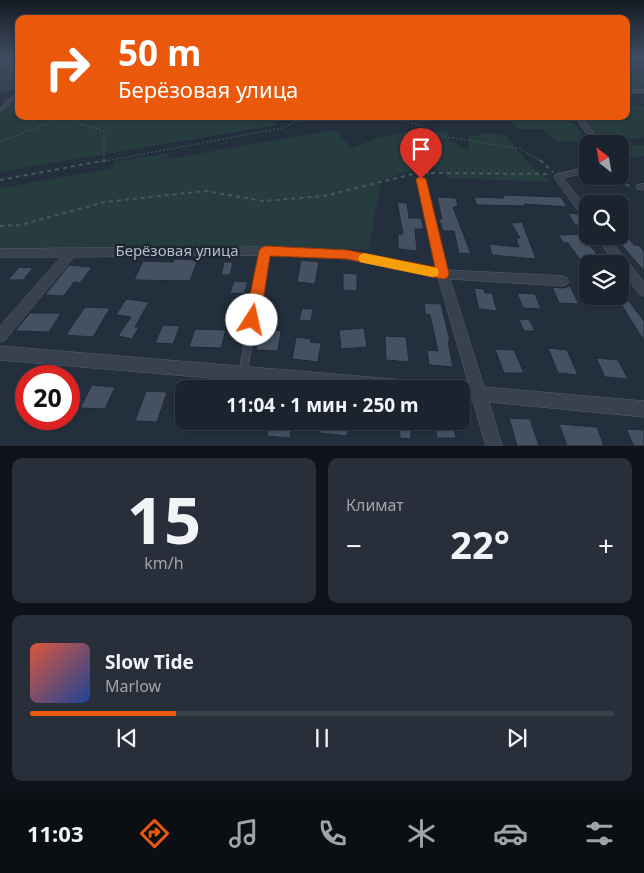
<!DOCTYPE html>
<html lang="ru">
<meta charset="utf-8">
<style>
body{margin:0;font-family:"Noto Sans",sans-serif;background:#282f3a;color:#f1f3f6;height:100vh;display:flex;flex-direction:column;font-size:19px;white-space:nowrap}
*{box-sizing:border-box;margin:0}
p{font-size:16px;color:#a0a4aa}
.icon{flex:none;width:28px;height:28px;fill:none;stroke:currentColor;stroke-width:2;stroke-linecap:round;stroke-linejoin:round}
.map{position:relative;height:446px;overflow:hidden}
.drawer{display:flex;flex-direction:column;gap:12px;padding:12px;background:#0f1319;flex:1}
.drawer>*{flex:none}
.banner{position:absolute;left:15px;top:15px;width:615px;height:105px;border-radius:10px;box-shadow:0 1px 4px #0004,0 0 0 1px #39404a;background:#ea580c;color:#fff;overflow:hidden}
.needle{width:32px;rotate:329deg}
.buttons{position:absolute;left:579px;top:135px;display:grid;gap:10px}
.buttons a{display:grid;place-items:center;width:50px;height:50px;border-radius:10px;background:#1b232e;box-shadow:0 1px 4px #0004,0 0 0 1px #39404a;font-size:25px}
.speed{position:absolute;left:15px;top:365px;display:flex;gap:10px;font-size:25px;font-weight:700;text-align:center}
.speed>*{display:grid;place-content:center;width:65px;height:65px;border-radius:50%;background:#1b232e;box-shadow:0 1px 4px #0004,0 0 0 1px #39404a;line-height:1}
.speed .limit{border:8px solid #d22;background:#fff;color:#111}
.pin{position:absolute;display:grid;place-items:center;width:42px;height:42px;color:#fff;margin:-51px -21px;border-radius:50% 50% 50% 0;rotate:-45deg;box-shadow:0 0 5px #0007}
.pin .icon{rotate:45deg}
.me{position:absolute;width:55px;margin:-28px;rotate:10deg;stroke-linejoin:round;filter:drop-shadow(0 0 4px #0008)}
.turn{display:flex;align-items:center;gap:18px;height:105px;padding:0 20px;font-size:22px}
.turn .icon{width:65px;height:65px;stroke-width:2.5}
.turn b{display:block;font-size:35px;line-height:42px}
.big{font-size:38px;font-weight:700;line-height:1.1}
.drawer .tile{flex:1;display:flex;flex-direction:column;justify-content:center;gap:8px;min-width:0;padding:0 18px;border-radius:10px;background:#282f3a}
.drawer .dial{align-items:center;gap:0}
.dial b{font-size:65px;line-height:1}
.song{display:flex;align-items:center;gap:15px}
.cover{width:60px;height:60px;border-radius:8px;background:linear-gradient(135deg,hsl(10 70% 55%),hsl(220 70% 35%))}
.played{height:5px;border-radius:2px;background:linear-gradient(90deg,#ea580c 25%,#39404a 25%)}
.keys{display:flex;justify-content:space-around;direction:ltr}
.heat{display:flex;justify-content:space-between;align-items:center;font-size:28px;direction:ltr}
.drawer .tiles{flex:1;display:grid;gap:12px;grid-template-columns:1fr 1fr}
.tile:last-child{grid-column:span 2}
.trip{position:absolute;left:175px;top:380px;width:295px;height:50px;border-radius:10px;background:#1b232e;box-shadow:0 1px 4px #0004,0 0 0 1px #39404a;font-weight:700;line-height:50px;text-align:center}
.menu{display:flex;height:80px;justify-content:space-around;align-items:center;background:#0b0e12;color:#a0a4aa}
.menu .icon{width:35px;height:35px}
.menu .current{color:#ea580c}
.menu b{font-size:22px;color:#f1f3f6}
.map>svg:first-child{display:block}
.green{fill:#263c3f}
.building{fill:#455162;stroke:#1f2835}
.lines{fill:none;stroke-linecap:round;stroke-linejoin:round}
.service-far3-casing{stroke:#565f6c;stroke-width:4}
.service-far2-casing{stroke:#565f6c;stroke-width:4.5}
.service-far1-casing{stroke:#565f6c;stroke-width:7}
.service-casing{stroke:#565f6c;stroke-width:9}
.minor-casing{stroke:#565f6c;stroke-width:1}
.path-far1{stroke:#44595c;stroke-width:1;stroke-dasharray:2 2;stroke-linecap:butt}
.path{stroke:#44595c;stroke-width:2;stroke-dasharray:4 4;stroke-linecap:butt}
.service-far3{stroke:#38414e;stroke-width:3}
.service-far2{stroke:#38414e;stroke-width:4}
.service-far1{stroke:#38414e;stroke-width:5.5}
.service{stroke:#38414e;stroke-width:8}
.minor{fill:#38414e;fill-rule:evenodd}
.route{fill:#ea580c;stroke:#983908}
.slow{fill:#f59e0b}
.labels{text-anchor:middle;stroke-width:5;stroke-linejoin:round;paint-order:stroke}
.street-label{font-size:15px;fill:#b4bcc9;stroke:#1d2633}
</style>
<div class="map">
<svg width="644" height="446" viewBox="0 0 644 446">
<rect width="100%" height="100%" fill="#242f3e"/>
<!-- green -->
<g class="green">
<polygon points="0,57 19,57 19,89 0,91"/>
<polygon points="644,73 644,89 626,90 626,75"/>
<polygon points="19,97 19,116 273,116 277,125 0,172 0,114"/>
<polygon points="626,101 635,106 644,106 644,137 640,139 599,139 584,116 605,116 608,118 626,116 629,113 626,112"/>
<polygon points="548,116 566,116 578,128 586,141 557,142 544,129 517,129 509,119 549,119"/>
<polygon points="336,130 351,148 381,137 418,130 447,132 449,140 469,152 469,137 486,133 506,136 531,166 551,182 448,178 429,163 381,181 369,249 0,254 0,188 112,169 114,162 168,153 167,159"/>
<polygon points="620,145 644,145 644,156 620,159"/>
</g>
<!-- building -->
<g class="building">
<polygon points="503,195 561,197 567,207 524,204 526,206 477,205 474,197 504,198"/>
<polygon points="437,197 456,198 458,207 453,207 471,254 459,253 454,231 443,231 439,219 442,219"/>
<polygon points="397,202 407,203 409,218 421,218 424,229 415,229 417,251 398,249 398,234 403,234"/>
<polygon points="568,213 578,214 586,226 575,225"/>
<polygon points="522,222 536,259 492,255 489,244 519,247 516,238 520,238 511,223"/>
<polygon points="620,227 634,245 638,245 644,251 644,271 620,243"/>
<polygon points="582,234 598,256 605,264 583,264 568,243 564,243 558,235"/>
<polygon points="174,259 198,260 190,281 134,280 143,261 173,262"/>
<polygon points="301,260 319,262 315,284 297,282"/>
<polygon points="224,262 233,262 230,275 221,275"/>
<polygon points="69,265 92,267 80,283 74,282 64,296 45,295"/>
<polygon points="19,267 33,268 23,280 8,280"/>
<polygon points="343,273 357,274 357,291 343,290"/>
<polygon points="234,281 248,282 244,294 230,293"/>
<polygon points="570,286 579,304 559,303 552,287 563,288"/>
<polygon points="474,288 484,289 485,293 492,293 497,311 479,309"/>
<polygon points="517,293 535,294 541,309 523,308"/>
<polygon points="616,296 625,296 644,321 644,341"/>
<polygon points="126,299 149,302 135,327 139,327 132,339 118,336 131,317 116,315"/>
<polygon points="424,303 441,304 450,341 448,341 453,367 429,365 427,350 438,351 430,315 425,314"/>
<polygon points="85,307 110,308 93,337 66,335"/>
<polygon points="302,308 313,309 311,321 299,320"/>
<polygon points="30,313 61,313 49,332 15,331"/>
<polygon points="529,319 535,331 524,331 519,320"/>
<polygon points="163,325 180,326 173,344 155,343"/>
<polygon points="364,328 367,347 341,349 339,330"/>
<polygon points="195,329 226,330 221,348 189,347"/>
<polygon points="261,329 281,331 278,351 256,350"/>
<polygon points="385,336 406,337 409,362 386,360"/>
<polygon points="296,337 311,339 310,342 321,343 318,362 292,359"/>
<polygon points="548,348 567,350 578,375 558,373"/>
<polygon points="495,349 514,350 524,373 504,373"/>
<polygon points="596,358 618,360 628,379 605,377"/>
<polygon points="92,385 115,387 105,409 80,408"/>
<polygon points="146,391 167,392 157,422 135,421"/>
<polygon points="509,418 530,419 539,446 517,446"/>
<polygon points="177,421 201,421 198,429 177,425"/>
<polygon points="269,421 292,421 290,438 267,436"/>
<polygon points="321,421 348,421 347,436 320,433"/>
<polygon points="399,421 410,421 411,439 400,438"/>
<polygon points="434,421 452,421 456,438 437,438"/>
<polygon points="559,424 597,427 604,446 567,446"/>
<polygon points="626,429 644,430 644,446 634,446"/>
</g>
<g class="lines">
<defs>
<g id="service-far3">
<polyline points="626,91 644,91"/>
<polyline points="7,103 19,93"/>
</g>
<polyline id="service-far2" points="0,110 9,102"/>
<polyline id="service-far1" points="251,328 265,251"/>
<polyline id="service" points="243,372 251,327"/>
<g id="minor">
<polygon points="575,116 582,116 600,142 599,144 591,144 592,142"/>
<polygon points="588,167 588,172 563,178 588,210 588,221 585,220 554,177 555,175"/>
<polygon points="421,176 425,179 448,270 563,276 567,278 569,281 567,284 563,286 450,279 484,387 644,401 644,417 489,402 502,446 486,446 473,401 461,400 461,389 455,389 461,385 469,385 438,278 347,259 265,255 74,257 5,340 0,342 0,326 61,257 0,257 0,249 68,248 72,247 76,248 265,247 347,251 436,268 417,179"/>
<polygon points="644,184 644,190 637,189 636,187 637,185"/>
<polygon points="596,236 607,236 644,282 644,296 640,295 620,269 620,264 616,264"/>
<polygon points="0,346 429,382 434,384 436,389 339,389 0,360"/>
</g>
</defs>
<!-- service-far3 casing -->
<use href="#service-far3" class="service-far3-casing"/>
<!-- service-far2 casing -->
<use href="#service-far2" class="service-far2-casing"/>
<!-- service-far1 casing -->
<use href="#service-far1" class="service-far1-casing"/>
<!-- service casing -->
<use href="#service" class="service-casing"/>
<!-- minor casing -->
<use href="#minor" class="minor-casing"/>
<!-- path-far1 -->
<g class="path-far1">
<polyline points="53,116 104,131 104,162"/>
<polyline points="388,116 422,126 441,136 521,149 542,162"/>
<polyline points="0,142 66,116"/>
<polyline points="100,162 283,128 294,122 337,116"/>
</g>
<!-- path -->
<g class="path">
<polyline points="540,160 553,172"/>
<polyline points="425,173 430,173"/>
<polyline points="431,173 551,174"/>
<polyline points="586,179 633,186"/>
<polyline points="0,180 107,160"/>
<polyline points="0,226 20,225 105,202 206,191 263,201 324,196 417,173"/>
</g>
<!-- service-far3 -->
<use href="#service-far3" class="service-far3"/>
<!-- service-far2 -->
<use href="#service-far2" class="service-far2"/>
<!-- service-far1 -->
<use href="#service-far1" class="service-far1"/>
<!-- service -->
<use href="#service" class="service"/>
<!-- minor -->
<use href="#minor" class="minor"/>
</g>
<!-- sky -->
<linearGradient id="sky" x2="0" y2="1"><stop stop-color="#141a22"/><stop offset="0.48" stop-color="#3f4d63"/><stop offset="1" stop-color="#3f4d63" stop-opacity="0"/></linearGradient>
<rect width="644" height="119" fill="url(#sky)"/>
<!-- route -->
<polygon class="route" points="421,176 426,179 449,274 447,278 443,279 347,259 270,256 260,320 258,325 252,327 247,325 245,320 259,251 261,248 265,246 347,250 435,267 416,179"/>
<!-- slow -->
<polygon class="slow" points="364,253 432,267 437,268 439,272 437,276 432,277 364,263 360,262 358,258 360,255"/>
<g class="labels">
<!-- street labels -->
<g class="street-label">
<text x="177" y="256">Берёзовая улица</text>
</g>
</g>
</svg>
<div class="buttons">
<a><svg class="needle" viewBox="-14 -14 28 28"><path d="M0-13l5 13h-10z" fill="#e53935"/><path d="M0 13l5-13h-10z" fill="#a0a4aa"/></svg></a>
<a><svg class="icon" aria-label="search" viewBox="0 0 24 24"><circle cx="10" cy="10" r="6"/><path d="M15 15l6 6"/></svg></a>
<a><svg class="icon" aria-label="layers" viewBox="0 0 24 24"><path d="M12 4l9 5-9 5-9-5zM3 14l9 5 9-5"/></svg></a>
</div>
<div class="speed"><div class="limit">20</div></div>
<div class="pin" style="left:421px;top:179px;background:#d93025"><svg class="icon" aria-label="arrive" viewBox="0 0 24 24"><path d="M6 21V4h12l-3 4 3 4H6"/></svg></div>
<svg class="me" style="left:252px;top:320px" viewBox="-20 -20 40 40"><circle r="19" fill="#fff"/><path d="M0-13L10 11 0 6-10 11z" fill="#ea580c"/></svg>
<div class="trip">11:04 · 1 мин · 250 m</div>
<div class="banner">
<div class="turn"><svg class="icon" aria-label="right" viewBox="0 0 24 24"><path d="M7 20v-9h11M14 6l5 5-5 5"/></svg><div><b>50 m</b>Берёзовая улица</div></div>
</div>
</div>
<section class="drawer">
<div class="tiles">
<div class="tile dial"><b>15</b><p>km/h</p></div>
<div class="tile"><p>Климат</p>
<div class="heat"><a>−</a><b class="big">22°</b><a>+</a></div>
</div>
<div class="tile">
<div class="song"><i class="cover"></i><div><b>Slow Tide</b><p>Marlow</p></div></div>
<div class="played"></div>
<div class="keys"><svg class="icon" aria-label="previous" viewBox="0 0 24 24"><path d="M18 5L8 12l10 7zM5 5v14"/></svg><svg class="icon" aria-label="pause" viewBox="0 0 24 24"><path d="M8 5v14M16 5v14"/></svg><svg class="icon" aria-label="next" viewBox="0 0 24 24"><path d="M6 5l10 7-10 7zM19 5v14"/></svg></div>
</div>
</div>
</section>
<nav class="menu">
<b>11:03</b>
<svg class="icon current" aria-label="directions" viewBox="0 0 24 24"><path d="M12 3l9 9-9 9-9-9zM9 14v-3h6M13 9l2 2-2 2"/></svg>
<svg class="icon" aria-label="music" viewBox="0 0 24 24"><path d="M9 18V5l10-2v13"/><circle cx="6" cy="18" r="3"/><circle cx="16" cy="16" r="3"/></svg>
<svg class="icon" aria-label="phone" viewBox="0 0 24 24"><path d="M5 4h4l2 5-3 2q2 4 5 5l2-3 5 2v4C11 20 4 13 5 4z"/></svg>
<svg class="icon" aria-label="climate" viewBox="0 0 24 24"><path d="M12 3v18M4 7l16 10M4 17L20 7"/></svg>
<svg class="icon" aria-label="car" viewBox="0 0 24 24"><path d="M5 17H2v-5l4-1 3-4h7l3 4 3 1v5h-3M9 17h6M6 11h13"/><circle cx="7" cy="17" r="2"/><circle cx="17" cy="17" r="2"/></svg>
<svg class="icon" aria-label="filters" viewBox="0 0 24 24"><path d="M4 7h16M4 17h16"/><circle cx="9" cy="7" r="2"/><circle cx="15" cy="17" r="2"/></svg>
</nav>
